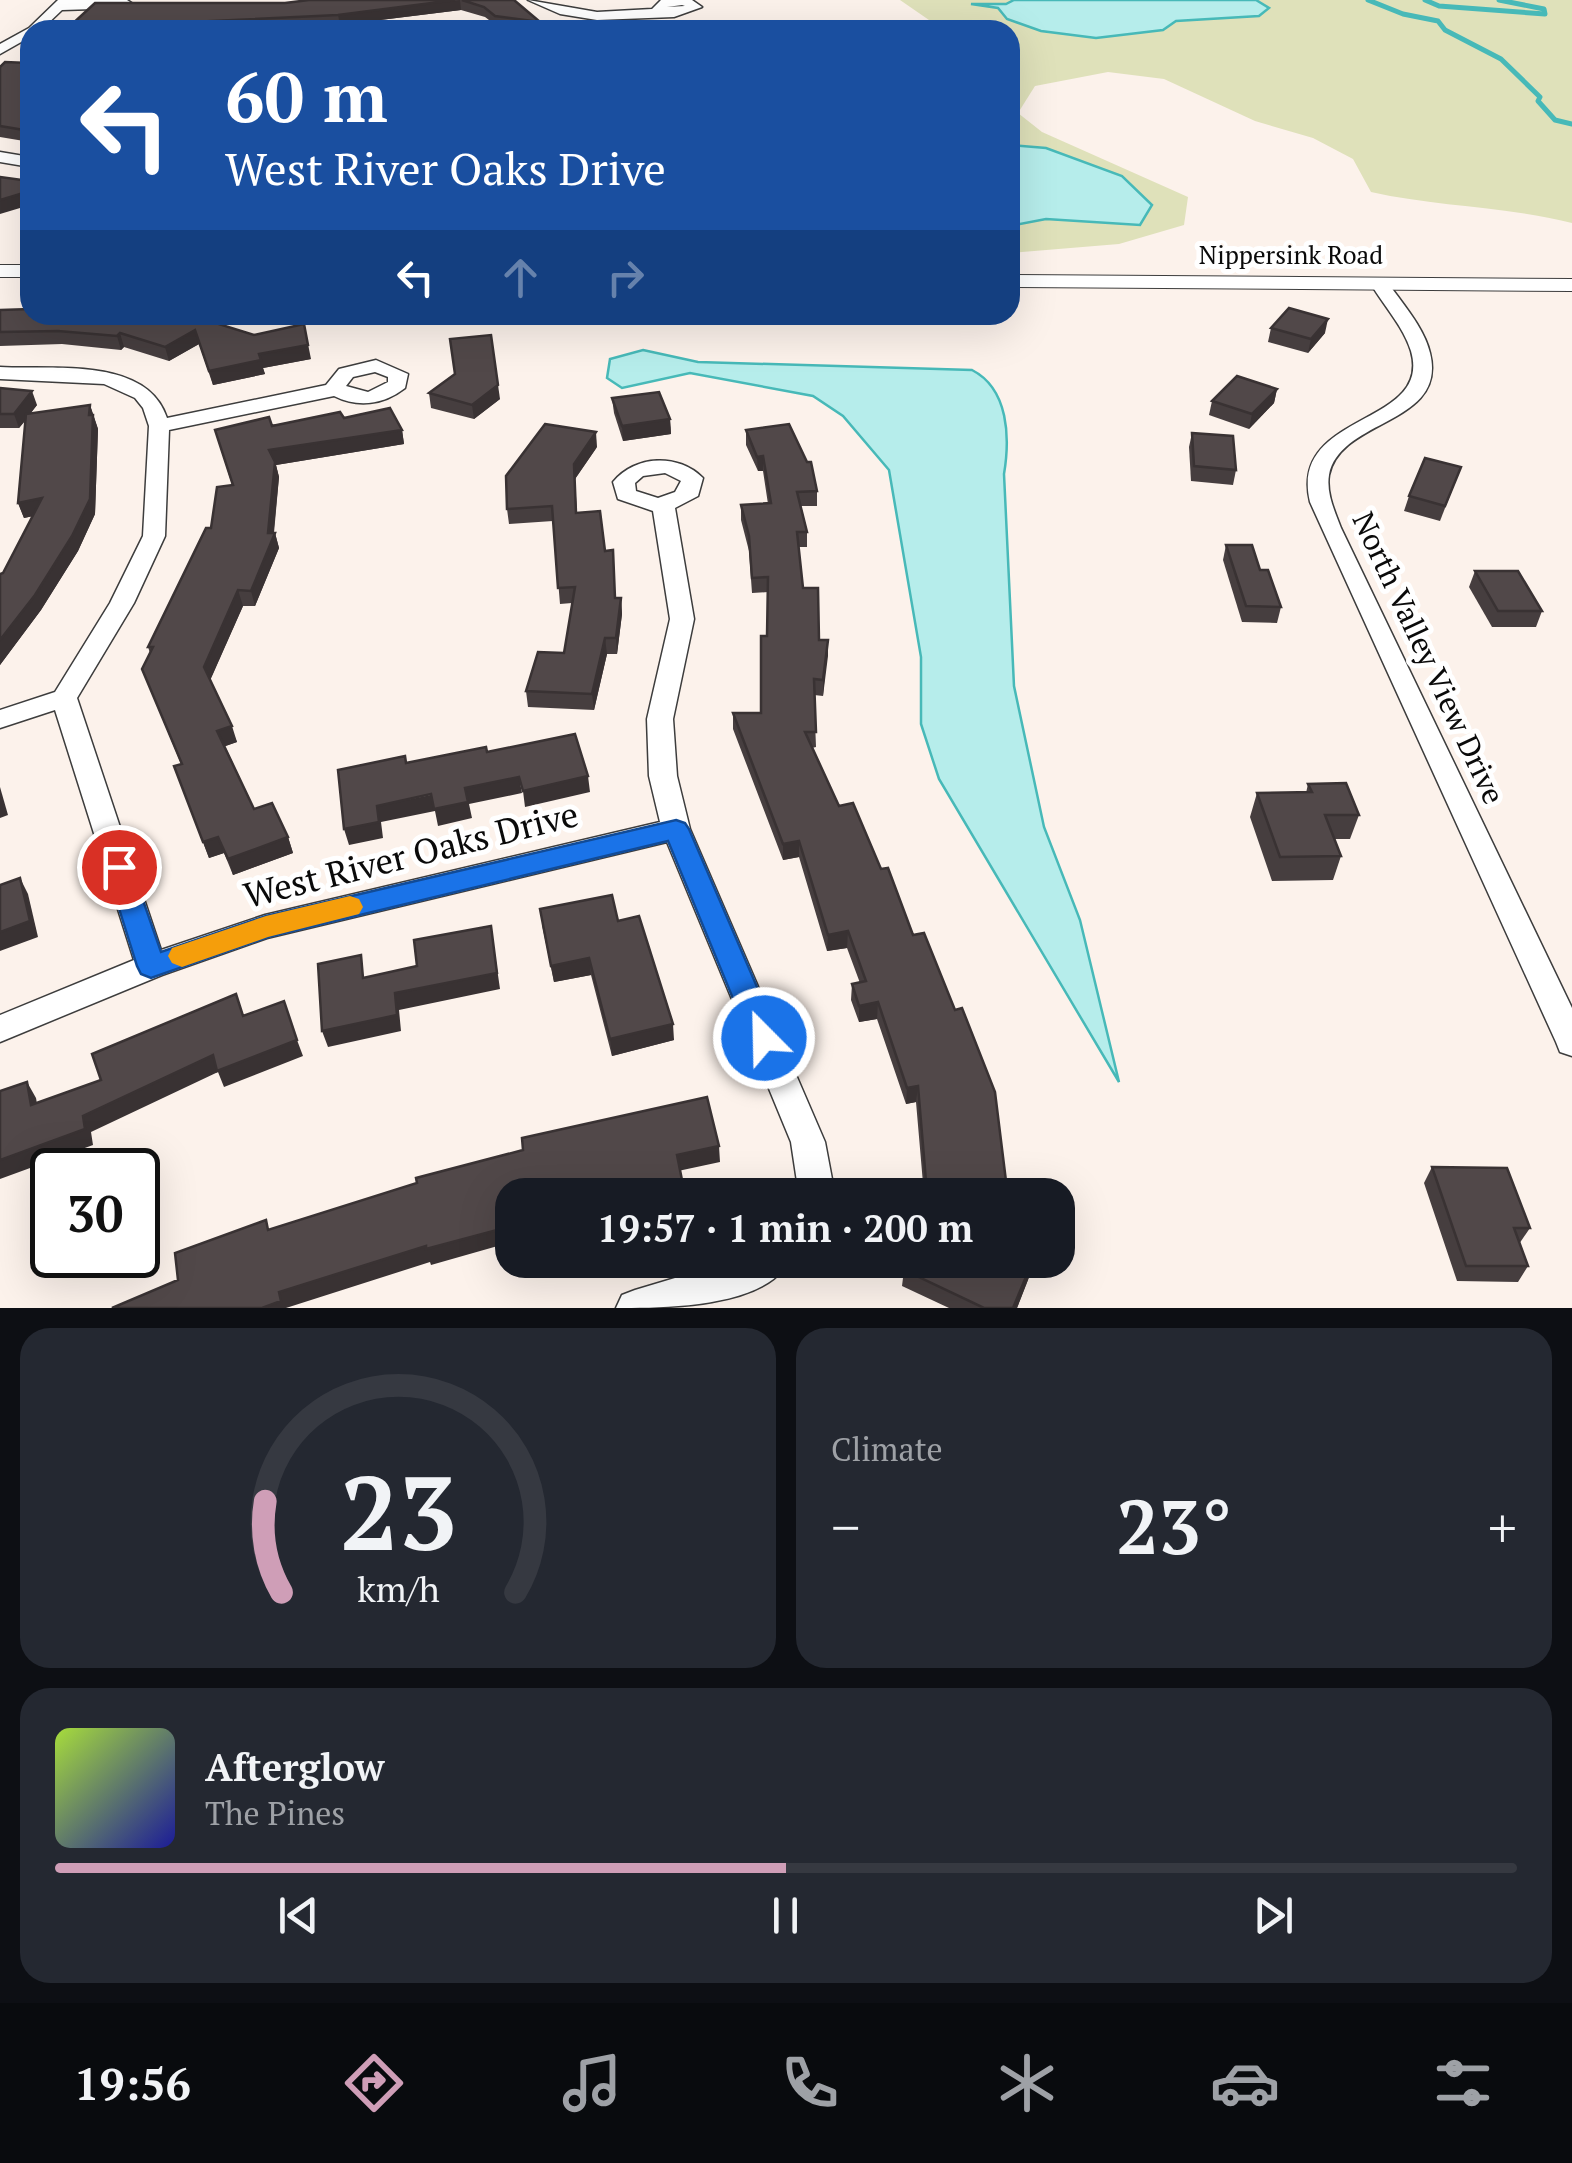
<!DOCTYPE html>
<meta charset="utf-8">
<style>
body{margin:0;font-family:"PT Serif",serif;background:#242831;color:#f1f3f6;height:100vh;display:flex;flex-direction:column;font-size:38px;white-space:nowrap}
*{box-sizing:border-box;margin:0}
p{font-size:32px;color:#9ea1a6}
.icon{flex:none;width:55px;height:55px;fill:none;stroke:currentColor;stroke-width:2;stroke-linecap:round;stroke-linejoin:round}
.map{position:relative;height:1308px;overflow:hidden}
.panel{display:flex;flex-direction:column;gap:20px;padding:20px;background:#0d0f14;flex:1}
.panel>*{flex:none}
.banner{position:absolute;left:20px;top:20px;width:1000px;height:305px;border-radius:30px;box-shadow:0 10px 40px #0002;background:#1a4fa0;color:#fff;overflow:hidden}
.speed{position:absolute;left:30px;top:1148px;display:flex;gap:20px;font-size:50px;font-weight:700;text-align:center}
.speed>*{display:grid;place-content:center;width:130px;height:130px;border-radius:50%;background:#171b24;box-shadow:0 10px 40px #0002;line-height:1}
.speed .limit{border:5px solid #111;border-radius:15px;background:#fff;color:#111}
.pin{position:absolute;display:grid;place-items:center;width:85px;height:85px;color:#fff;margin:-42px;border:5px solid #fff;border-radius:50%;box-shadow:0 2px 10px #0007}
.me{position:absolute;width:110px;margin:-55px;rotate:337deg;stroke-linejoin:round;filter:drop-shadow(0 0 8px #0008)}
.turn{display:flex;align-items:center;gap:35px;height:210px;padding:0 40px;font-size:45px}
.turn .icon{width:130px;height:130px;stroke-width:2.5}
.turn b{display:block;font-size:70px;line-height:85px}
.lanes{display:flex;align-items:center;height:95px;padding:0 40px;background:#0003;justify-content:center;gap:50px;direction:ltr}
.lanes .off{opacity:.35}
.big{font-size:75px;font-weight:800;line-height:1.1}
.panel .tile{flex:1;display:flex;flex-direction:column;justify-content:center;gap:15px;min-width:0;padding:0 35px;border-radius:30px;background:#242831}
.panel .dial{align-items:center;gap:0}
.dial svg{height:260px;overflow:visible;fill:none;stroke:#363941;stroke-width:7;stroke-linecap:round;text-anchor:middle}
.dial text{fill:#f1f3f6;stroke:none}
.song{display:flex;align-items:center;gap:30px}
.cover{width:120px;height:120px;border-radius:15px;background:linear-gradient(135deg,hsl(80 70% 55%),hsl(240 70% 35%))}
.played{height:10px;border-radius:5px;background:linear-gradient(90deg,#cf9eb7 50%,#363941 50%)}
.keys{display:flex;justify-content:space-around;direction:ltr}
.heat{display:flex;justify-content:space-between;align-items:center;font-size:55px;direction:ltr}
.panel .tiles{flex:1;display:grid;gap:20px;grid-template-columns:1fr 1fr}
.tile:last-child{grid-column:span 2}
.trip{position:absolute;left:495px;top:1178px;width:580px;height:100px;border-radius:30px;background:#171b24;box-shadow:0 10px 40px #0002;font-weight:800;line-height:100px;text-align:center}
.dock{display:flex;height:160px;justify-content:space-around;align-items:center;background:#090b0e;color:#9ea1a6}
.dock .icon{width:70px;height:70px}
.dock .current{color:#cf9eb7}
.dock b{font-size:45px;color:#f1f3f6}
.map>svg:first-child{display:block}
.green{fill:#dfe1ba}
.water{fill:#b6edeb;stroke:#47b9b8;stroke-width:2.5}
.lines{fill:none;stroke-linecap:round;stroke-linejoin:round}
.stream{stroke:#47b9b8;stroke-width:5}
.minor-casing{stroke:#3d3d3d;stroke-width:3}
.tertiary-casing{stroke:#3d3d3d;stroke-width:2}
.minor{fill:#fff;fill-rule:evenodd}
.tertiary{fill:#fff;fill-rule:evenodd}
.wall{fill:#463e3f}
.shaded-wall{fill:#393233}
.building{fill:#514849;stroke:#393233;stroke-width:2.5}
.route{fill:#1a73e8;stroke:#114b97;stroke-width:2.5}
.slow{fill:#f59e0b}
.labels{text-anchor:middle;stroke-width:10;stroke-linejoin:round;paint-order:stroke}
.far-street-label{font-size:25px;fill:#0a0a0a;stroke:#fff}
.street-label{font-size:30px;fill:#0a0a0a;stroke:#fff}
.near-street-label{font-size:35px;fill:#0a0a0a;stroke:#fff}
</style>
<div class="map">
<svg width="1572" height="1308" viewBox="0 0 1572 1308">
<rect width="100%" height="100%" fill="#fcf2eb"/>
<!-- green -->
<path class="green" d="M900,0H1572V223C1506,206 1437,207 1371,192L1353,159L1313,138L1255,121L1164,79L1108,72L1035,86L1018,113L1042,132L1188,197L1184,225L1119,244L1010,253V30H927L929,20Z"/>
<!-- water -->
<g class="water">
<polygon points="1014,0 1256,0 1269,8 1259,16 1176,21 1163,30 1096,38 1041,31 1007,19 998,8 971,4 1006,4"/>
<polygon points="1010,145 1046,148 1122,176 1152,205 1140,225 1046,219 1010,226"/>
<path d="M643,350L698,362L972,370C1009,389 1010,438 1004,474L1014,686L1044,827L1080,920L1119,1082L939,779L921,724V657L889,470L843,416L813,396L690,373L622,388L607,378L610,359Z"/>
</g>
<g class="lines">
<!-- stream -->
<g class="stream">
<polyline points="1368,0 1403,14 1438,21 1445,30 1501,59 1540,97 1538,101 1555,120 1572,124"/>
<polyline points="1425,0 1439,6 1545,14 1544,9 1499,0"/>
</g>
<defs>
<g id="minor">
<polygon points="58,0 127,0 133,4 127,8 62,10 41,30 30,30 30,37 0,54 0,44 29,28"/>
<path d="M528,0L597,12L652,9L661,0H692L702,7L674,17L597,20L560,14ZM682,5L685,6L667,7Z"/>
<polygon points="0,152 30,157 30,167 0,162"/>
<path d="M1380,279L1386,280C1401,302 1424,327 1430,353C1448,425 1340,418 1329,475C1326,493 1335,512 1341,528L1572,1008V1056L1560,1052L1556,1042L1310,502C1288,411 1433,427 1411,351C1403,326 1384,306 1371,284Z"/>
<path d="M376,360L408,374L405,388C383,405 358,408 334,396L169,430L165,536L134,603L77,698L161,950L265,915L660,822L649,776L647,719L670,619L653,511L618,499L613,482C635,455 678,453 703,478L698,496L675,508L694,619L673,719L677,776L690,829L825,1142L835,1195H799L791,1142L667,842L267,938L162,975L0,1042V1015L134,960L55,710L0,728V710L55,692L110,603L143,536L149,426L143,408L135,398L104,384L0,379V367C51,370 147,356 167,418L326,385L339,369ZM375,372L388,377V382L368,392L346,386L353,377ZM665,473L681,481L675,492L658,498L636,491L635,483L643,476Z"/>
<path d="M735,1260H789C767,1308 663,1308 616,1308L622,1295L635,1290Z"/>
</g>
<g id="tertiary">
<rect x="0" y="265" width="30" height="12"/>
<polygon points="1010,275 1572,279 1572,291 1010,287"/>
</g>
</defs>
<!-- minor casing -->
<use href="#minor" class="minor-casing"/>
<!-- tertiary casing -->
<use href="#tertiary" class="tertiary-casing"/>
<!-- minor -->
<use href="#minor" class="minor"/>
<!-- tertiary -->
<use href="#tertiary" class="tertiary"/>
</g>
<!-- wall -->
<g class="wall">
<polygon points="309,0 514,0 540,22 541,30 522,30 497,26 485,17 461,10 340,25 238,30 63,30"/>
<polygon points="30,48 30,142 0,137 0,67 29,63"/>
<polygon points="0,310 145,315 311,359 263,368 265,374 213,385 199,344 169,361 124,347 121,350 62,344 0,346"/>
<polygon points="1271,328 1325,333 1308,353 1268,342"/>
<polygon points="0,388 37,405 30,414 90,405 98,429 95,514 78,551 41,610 0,665 0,574 3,573 33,516 24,518 18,503 26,420 19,428 0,428"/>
<polygon points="1277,389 1274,403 1249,429 1209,415 1212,401"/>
<polygon points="429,393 500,399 474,419 431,408"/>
<polygon points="612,398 670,419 671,434 623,441 614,413"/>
<polygon points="344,418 402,430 404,444 276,465 279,477 274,533 275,533 279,548 255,606 243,606 210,680 237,742 225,746 254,809 288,837 293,853 233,875 224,853 209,858 174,766 181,764 142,669 150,653 148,647 232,485 215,430"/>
<polygon points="746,430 817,491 817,506 801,506 807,532 807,547 799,547 803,588 819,640 828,640 823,696 814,695 816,747 812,748 1006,1181 1004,1195 924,1195 916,1102 906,1104 877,1019 859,1022 851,1000 852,984 860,983 847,948 827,951 799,857 783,860 733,729 733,713 761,713 767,636 768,592 752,593 749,551 741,520 741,505 768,504 763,471 758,471 746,445"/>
<polygon points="1192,433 1236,470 1233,485 1191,481 1189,447"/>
<polygon points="597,447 575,479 577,513 605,551 616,598 621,598 622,614 617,654 607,654 594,710 528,707 526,691 564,653 572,603 560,604 553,521 509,524 507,509"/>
<polygon points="1461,467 1440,521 1404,511 1409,496"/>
<polygon points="1226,545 1260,570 1281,607 1277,623 1242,622 1223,560"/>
<polygon points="1475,571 1542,611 1536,627 1492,627 1469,587"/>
<polygon points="1308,784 1359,815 1350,839 1334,839 1341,856 1333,880 1272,881 1250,817 1257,793 1306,793"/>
<polygon points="618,921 674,1040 612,1056 591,975 554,982 542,925"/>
<polygon points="1432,1167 1530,1228 1519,1244 1528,1266 1518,1282 1457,1281 1424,1183"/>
<polygon points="1033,1267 1017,1308 949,1308 902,1286 904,1270"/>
</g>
<!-- shaded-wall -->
<g class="shaded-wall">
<polygon points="460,0 461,10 340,25 338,15"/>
<polygon points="30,191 30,205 0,214 0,200"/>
<polygon points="1328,319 1325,333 1308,353 1311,339"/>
<polygon points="304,324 311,359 263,368 265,374 213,385 209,371 259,354"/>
<polygon points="195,330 199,344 169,361 165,347"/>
<polygon points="120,333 124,347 121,350 117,336"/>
<polygon points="498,385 500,399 474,419 472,405"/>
<polygon points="1277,389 1274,403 1249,429 1252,414"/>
<polygon points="32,391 37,405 19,428 14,414"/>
<polygon points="90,405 98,429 95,514 78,551 41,610 0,665 0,640 89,415"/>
<polygon points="670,419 671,434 623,441 622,426"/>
<polygon points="402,430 404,444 276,465 279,477 273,538 275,533 279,548 255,606 251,591 268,533 269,450"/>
<polygon points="596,432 597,447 575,479 574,464"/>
<polygon points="763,456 763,471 758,471 757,457"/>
<polygon points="42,498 48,513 24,518 18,503"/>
<polygon points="238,590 243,606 209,683 204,667"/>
<polygon points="621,598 622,614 617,654 616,638"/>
<polygon points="605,638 607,654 594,710 592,694"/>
<polygon points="828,640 828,656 823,696 823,680"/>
<polygon points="232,726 237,742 223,747 217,731"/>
<polygon points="588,776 590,792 525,807 523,791"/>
<polygon points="519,777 522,793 469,804 472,818 438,826 435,811 381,822 383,838 349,845 344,829 377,806"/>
<polygon points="0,787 8,815 0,818"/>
<polygon points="218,837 224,853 209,858 203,842"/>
<polygon points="288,837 293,853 233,875 228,859"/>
<polygon points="799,841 799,857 783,860 783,844"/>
<polygon points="20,878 28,894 38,937 0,951 0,932"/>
<polygon points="491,926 500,989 399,1010 401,1031 328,1047 322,1031 395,993"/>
<polygon points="848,931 847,948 827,951 828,935"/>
<polygon points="589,958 591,975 554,982 551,966"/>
<polygon points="878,1002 877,1019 859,1022 859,1006"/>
<polygon points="673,1024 674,1040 612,1056 610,1039"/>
<polygon points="297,1040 303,1056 224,1087 218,1072 91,1132 93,1145 0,1179 0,1160 83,1116 213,1055"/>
<polygon points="27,1082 36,1098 40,1121 31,1105"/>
<polygon points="918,1086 916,1102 906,1104 907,1088"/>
<polygon points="719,1146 720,1162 678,1171 677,1155"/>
<polygon points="683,1185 684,1195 637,1195"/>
<polygon points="512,1226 512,1242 431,1265 430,1262 286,1308 262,1308 279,1292 426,1246"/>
<polygon points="1033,1260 1035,1260 1033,1267 1017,1308 1013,1308"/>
</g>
<!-- building -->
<g class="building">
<polygon points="309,0 455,0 338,15 170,23 169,30 63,30 69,27 95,3 285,3"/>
<polygon points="462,0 514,0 540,22 495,16 484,7"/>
<polygon points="30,48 30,131 0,126 0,67 5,62 29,63 28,49"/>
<polygon points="0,177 30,181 30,191 0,200"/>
<polygon points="1289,308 1328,319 1311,339 1271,328"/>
<polygon points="30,309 30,315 145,315 191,320 190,315 254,335 304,324 308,345 259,354 261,360 209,371 195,330 165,347 120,333 117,336 58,331 0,332 0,310"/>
<polygon points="491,335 498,385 472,405 429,393 455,374 450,339"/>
<polygon points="1237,376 1277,389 1252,414 1212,401"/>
<polygon points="0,388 32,391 14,414 0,414"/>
<polygon points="659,392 670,419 622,426 612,398"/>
<polygon points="90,405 89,415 93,415 90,499 72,536 35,595 0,640 0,574 3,573 42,498 18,503 26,414"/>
<polygon points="390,408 402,430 269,450 275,462 268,533 275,533 251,591 238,590 204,667 232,726 217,731 254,809 272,803 288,837 228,859 218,837 203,842 174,766 182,764 142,669 153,647 148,647 206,528 211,528 217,487 233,485 215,430 269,417 272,426 340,412 344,418"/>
<polygon points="545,424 596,432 574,464 576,513 600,511 605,551 613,550 615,598 621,598 616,638 605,638 592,694 526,691 538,652 564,653 575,587 558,588 552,506 507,509 506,476"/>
<polygon points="789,424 807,462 811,462 817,491 797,492 807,532 797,532 803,588 818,588 819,640 828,640 823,680 814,679 816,732 805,732 839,806 853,803 881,869 888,868 913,935 924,933 955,1010 962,1008 995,1092 1006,1181 926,1181 918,1086 907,1088 878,1002 859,1006 852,984 866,981 848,931 828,935 799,841 783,844 733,713 761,713 761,636 767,636 768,577 752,578 749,536 741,505 771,503 763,456 757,457 746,430"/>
<polygon points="1192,433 1233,436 1236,470 1194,466"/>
<polygon points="1425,458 1461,467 1445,506 1409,496"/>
<polygon points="1226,545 1252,545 1260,570 1268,570 1281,607 1246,606"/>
<polygon points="1475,571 1518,571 1542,611 1498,611"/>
<polygon points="575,734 588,776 523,791 519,777 465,788 468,802 434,809 431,794 377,806 379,822 344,829 338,770 405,756 406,763 486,747 487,752"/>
<polygon points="1346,783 1359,815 1325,815 1341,856 1280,857 1257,793 1312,792 1308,784"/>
<polygon points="20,878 30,921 0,932 0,885"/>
<polygon points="612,895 618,921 639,916 673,1024 610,1039 589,958 551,966 540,909"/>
<polygon points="491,926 497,973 395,993 397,1015 322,1031 318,964 361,955 363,978 417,966 414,940"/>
<polygon points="236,994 243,1016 284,1001 297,1040 217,1071 213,1055 83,1116 85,1129 0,1160 0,1091 27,1082 31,1105 101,1080 92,1054"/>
<polygon points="707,1097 719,1146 677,1155 683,1185 637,1195 512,1195 512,1226 426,1249 426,1246 279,1292 281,1301 262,1308 112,1308 178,1280 175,1253 266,1220 268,1230 417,1183 416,1178 523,1150 522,1138"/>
<polygon points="1432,1167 1507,1168 1530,1228 1514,1228 1528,1266 1466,1266"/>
<polygon points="909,1260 1033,1260 1013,1308 984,1308 904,1270"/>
</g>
<!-- route -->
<polygon class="route" points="676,820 685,823 689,829 779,1038 774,1047 764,1050 753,1047 668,841 268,937 151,978 141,974 137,966 106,867 110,860 129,860 161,952 266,916"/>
<!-- slow -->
<polygon class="slow" points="350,896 359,899 363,907 359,914 268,937 182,967 172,963 168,956 172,948 266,916"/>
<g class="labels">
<!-- far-street labels -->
<g class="far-street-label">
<text x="1291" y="264">Nippersink Road</text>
</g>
<!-- street labels -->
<g class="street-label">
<text transform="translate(1428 658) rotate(65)" y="10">North Valley View Drive</text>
</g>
<!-- near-street labels -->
<g class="near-street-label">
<text transform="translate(411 855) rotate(-14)" y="12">West River Oaks Drive</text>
</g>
</g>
</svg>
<div class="speed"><div class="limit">30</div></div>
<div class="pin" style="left:119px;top:867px;background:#d93025"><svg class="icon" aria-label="arrive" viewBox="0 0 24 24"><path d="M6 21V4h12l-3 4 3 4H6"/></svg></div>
<svg class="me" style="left:764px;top:1038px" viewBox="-20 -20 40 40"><circle r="17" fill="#1a73e8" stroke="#fff" stroke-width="3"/><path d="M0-11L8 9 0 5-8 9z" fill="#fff"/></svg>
<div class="trip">19:57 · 1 min · 200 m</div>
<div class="banner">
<div class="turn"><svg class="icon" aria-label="left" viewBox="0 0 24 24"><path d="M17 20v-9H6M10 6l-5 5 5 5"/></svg><div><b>60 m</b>West River Oaks Drive</div></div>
<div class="lanes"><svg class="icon" aria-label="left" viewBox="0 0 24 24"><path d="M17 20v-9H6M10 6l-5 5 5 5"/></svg><svg class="icon off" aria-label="ahead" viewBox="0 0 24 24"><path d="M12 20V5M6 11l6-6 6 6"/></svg><svg class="icon off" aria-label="right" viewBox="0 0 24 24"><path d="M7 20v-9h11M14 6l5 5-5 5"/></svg></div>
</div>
</div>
<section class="panel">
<div class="tiles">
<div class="tile dial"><svg viewBox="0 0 100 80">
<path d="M14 69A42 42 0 1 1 86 69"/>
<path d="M14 69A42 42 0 0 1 9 41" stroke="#cf9eb7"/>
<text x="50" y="56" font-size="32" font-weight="700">23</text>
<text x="50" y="72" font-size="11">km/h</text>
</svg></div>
<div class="tile"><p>Climate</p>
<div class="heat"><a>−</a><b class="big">23°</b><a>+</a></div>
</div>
<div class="tile">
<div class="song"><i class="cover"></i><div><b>Afterglow</b><p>The Pines</p></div></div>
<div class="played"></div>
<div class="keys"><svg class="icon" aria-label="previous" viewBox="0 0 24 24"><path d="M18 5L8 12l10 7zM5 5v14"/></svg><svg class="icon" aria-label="pause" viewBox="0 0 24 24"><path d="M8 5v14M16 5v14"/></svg><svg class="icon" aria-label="next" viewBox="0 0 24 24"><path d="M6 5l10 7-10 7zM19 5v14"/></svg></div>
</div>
</div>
</section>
<nav class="dock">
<b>19:56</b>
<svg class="icon current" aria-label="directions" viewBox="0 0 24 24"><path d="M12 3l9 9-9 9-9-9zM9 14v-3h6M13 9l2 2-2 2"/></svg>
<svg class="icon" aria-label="music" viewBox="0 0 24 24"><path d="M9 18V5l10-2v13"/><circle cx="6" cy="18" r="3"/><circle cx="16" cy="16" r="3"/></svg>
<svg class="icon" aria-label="phone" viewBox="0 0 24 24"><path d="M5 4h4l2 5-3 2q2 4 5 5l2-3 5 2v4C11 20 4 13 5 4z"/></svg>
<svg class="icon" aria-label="climate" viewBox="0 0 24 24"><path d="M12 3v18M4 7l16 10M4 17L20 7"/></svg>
<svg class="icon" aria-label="car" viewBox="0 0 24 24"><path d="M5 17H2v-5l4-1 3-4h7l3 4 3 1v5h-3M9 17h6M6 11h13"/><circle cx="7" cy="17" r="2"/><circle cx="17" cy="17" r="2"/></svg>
<svg class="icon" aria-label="filters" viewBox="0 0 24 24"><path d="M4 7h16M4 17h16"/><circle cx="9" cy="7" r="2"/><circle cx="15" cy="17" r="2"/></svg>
</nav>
